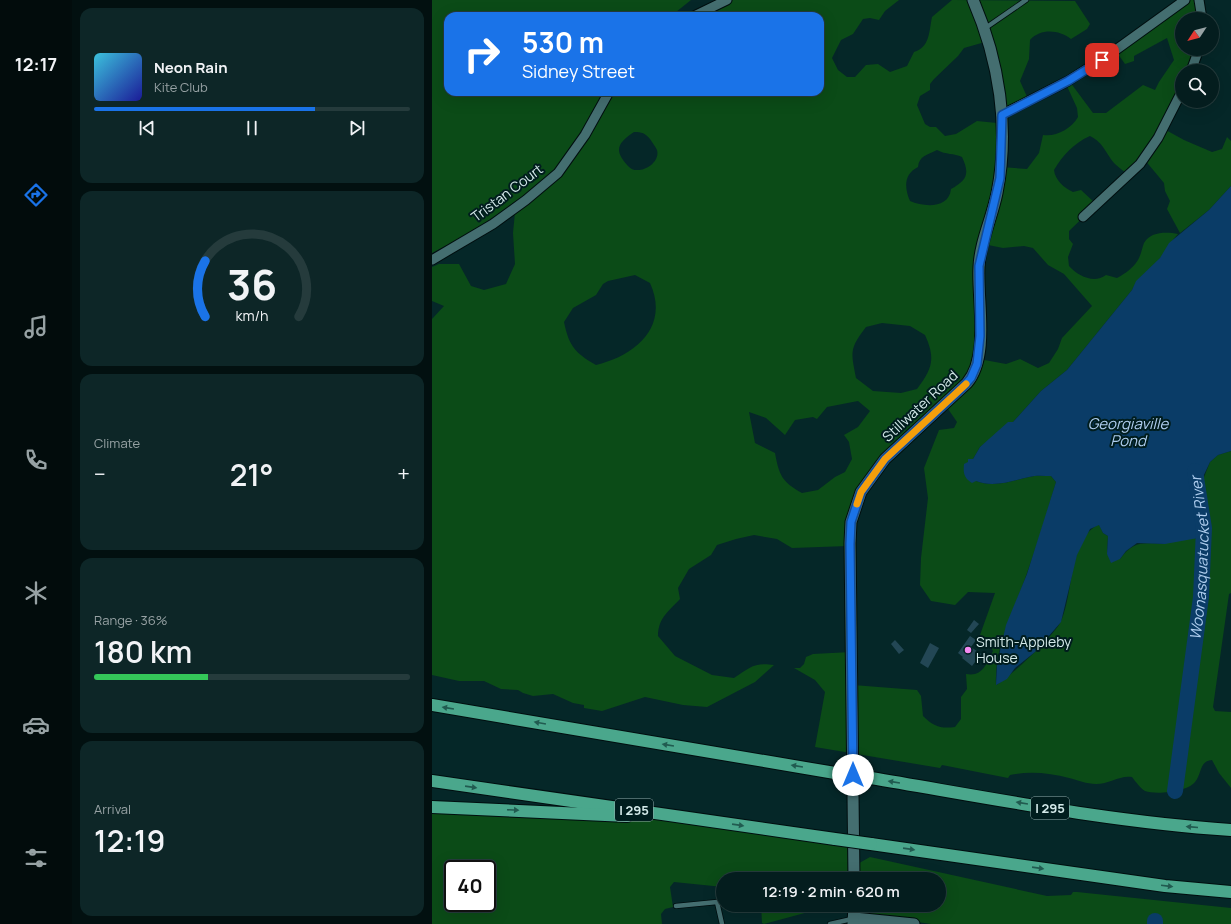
<!DOCTYPE html>
<meta charset="utf-8">
<style>
body{margin:0;font-family:Manrope,sans-serif;background:#0d2627;color:#f1f3f6;height:100vh;display:flex;flex-direction:column;font-size:15px;white-space:nowrap}
*{box-sizing:border-box;margin:0}
p{font-size:13px;color:#97a2a4}
.icon{flex:none;width:22px;height:22px;fill:none;stroke:currentColor;stroke-width:2;stroke-linecap:round;stroke-linejoin:round}
.map{position:relative;flex:1;overflow:hidden}
.side{display:flex;flex-direction:column;gap:8px;padding:8px;background:#021010;width:360px}
.side>*{flex:none}
.top-card{position:absolute;left:12px;top:12px;width:380px;height:84px;border-radius:12px;box-shadow:0 4px 16px #0002,0 0 0 1px #253b3c;background:#1a73e8;color:#fff;overflow:hidden}
.needle{width:26px;rotate:234deg}
.tools{position:absolute;left:743px;top:12px;display:grid;gap:8px}
.tools a{display:grid;place-items:center;width:44px;height:44px;border-radius:50%;background:#041d1e;box-shadow:0 4px 16px #0002,0 0 0 1px #253b3c;font-size:20px}
.speed{position:absolute;left:12px;top:860px;display:flex;gap:8px;font-size:20px;font-weight:700;text-align:center}
.speed>*{display:grid;place-content:center;width:52px;height:52px;border-radius:50%;background:#041d1e;box-shadow:0 4px 16px #0002,0 0 0 1px #253b3c;line-height:1}
.speed .limit{border:2px solid #111;border-radius:6px;background:#fff;color:#111}
.pin{position:absolute;display:grid;place-items:center;width:34px;height:34px;color:#fff;margin:-17px;border-radius:8px;box-shadow:0 2px 6px #0006}
.me{position:absolute;width:44px;margin:-22px;rotate:0deg;stroke-linejoin:round;filter:drop-shadow(0 0 3px #0008)}
.turn{display:flex;align-items:center;gap:14px;height:84px;padding:0 12px;font-size:18px}
.turn .icon{width:52px;height:52px;stroke-width:2.5}
.turn b{display:block;font-size:28px;line-height:34px}
.big{font-size:30px;font-weight:600;line-height:1.1}
.side .tile{flex:1;display:flex;flex-direction:column;justify-content:center;gap:6px;min-width:0;padding:0 14px;border-radius:12px;background:#0d2627}
.side .dial{align-items:center;gap:0}
.dial svg{height:104px;overflow:visible;fill:none;stroke:#253b3c;stroke-width:7;stroke-linecap:round;text-anchor:middle}
.dial text{fill:#f1f3f6;stroke:none}
.song{display:flex;align-items:center;gap:12px}
.cover{width:48px;height:48px;border-radius:6px;background:linear-gradient(135deg,hsl(190 70% 55%),hsl(240 70% 35%))}
.played{height:4px;border-radius:2px;background:linear-gradient(90deg,#1a73e8 70%,#253b3c 70%)}
.keys{display:flex;justify-content:space-around;direction:ltr}
.heat{display:flex;justify-content:space-between;align-items:center;font-size:22px;direction:ltr}
.charge{height:6px;border-radius:3px;background:linear-gradient(90deg,#34c759 36%,#253b3c 0)}
.trip{position:absolute;left:284px;top:872px;width:230px;height:40px;border-radius:20px;background:#041d1e;box-shadow:0 4px 16px #0002,0 0 0 1px #253b3c;font-weight:600;line-height:40px;text-align:center}
main{display:flex;flex:1;min-height:0}
.dock{display:flex;flex-direction:column;width:72px;justify-content:space-around;align-items:center;background:#020c0c;color:#97a2a4}
.dock .icon{width:28px;height:28px}
.dock .selected{color:#1a73e8}
.dock b{font-size:18px;color:#f1f3f6}
.map>svg:first-child{display:block}
.green{fill:#0b4b17;fill-rule:evenodd}
.water{fill:#0a3c67}
.lines{fill:none;stroke-linecap:round;stroke-linejoin:round}
.river{stroke:#0a3c67;stroke-width:16}
.building{fill:#234755}
.service-casing{stroke:#000e0f;stroke-width:6}
.minor-casing{stroke:#000e0f;stroke-width:11}
.tertiary-casing{stroke:#000e0f;stroke-width:13}
.motorway-casing{stroke:#000e0f;stroke-width:14}
.service{stroke:#446e70;stroke-width:4.5}
.minor{stroke:#446e70;stroke-width:9}
.tertiary{stroke:#446e70;stroke-width:11}
.motorway{stroke:#4aa78c;stroke-width:12}
.motorway-bridge-casing{stroke:#000e0f;stroke-width:14;stroke-linecap:butt}
.motorway-bridge{stroke:#4aa78c;stroke-width:12}
.oneway{fill:#215b50}
.route-casing{stroke:#114b97;stroke-width:10}
.route{stroke:#1a73e8;stroke-width:7}
.slow{stroke:#f59e0b;stroke-width:7}
.poi-dot{fill:#f489f1;stroke:#001d1e;stroke-width:1.5}
.labels{text-anchor:middle;stroke-width:4;stroke-linejoin:round;paint-order:stroke}
.shield{fill:#001d1e;stroke:#94acac;stroke-width:1}
.shield-label{font-size:13px;font-weight:bold;fill:#d3e9e9}
.street-label{font-size:14px;fill:#d3e9e9;stroke:#001d1e}
.poi-label{font-size:14px;fill:#d3e9e9;stroke:#001d1e;text-anchor:start}
.water-label{font-size:15px;font-style:italic;fill:#aecdee;stroke:#001d1e}
</style>
<main>
<nav class="dock">
<b>12:17</b>
<svg class="icon selected" aria-label="directions" viewBox="0 0 24 24"><path d="M12 3l9 9-9 9-9-9zM9 14v-3h6M13 9l2 2-2 2"/></svg>
<svg class="icon" aria-label="music" viewBox="0 0 24 24"><path d="M9 18V5l10-2v13"/><circle cx="6" cy="18" r="3"/><circle cx="16" cy="16" r="3"/></svg>
<svg class="icon" aria-label="phone" viewBox="0 0 24 24"><path d="M5 4h4l2 5-3 2q2 4 5 5l2-3 5 2v4C11 20 4 13 5 4z"/></svg>
<svg class="icon" aria-label="climate" viewBox="0 0 24 24"><path d="M12 3v18M4 7l16 10M4 17L20 7"/></svg>
<svg class="icon" aria-label="car" viewBox="0 0 24 24"><path d="M5 17H2v-5l4-1 3-4h7l3 4 3 1v5h-3M9 17h6M6 11h13"/><circle cx="7" cy="17" r="2"/><circle cx="17" cy="17" r="2"/></svg>
<svg class="icon" aria-label="filters" viewBox="0 0 24 24"><path d="M4 7h16M4 17h16"/><circle cx="9" cy="7" r="2"/><circle cx="15" cy="17" r="2"/></svg>
</nav>
<section class="side">
<div class="tile">
<div class="song"><i class="cover"></i><div><b>Neon Rain</b><p>Kite Club</p></div></div>
<div class="played"></div>
<div class="keys"><svg class="icon" aria-label="previous" viewBox="0 0 24 24"><path d="M18 5L8 12l10 7zM5 5v14"/></svg><svg class="icon" aria-label="pause" viewBox="0 0 24 24"><path d="M8 5v14M16 5v14"/></svg><svg class="icon" aria-label="next" viewBox="0 0 24 24"><path d="M6 5l10 7-10 7zM19 5v14"/></svg></div>
</div>
<div class="tile dial"><svg viewBox="0 0 100 80">
<path d="M14 69A42 42 0 1 1 86 69"/>
<path d="M14 69A42 42 0 0 1 14 26" stroke="#1a73e8"/>
<text x="50" y="56" font-size="32" font-weight="700">36</text>
<text x="50" y="72" font-size="11">km/h</text>
</svg></div>
<div class="tile"><p>Climate</p>
<div class="heat"><a>−</a><b class="big">21°</b><a>+</a></div>
</div>
<div class="tile"><p>Range · 36%</p><b class="big">180 km</b><div class="charge"></div></div>
<div class="tile"><p>Arrival</p><b class="big">12:19</b></div>
</section>
<div class="map">
<svg width="799" height="924" viewBox="0 0 799 924">
<rect width="100%" height="100%" fill="#052728"/>
<!-- green -->
<g class="green">
<path d="M0,0H259L244,12L246,16H16V92H388V16H262L295,0H467L453,11L447,20L438,18L431,19L421,34L409,40L400,58L406,70L415,77H423L434,65L446,64L458,72L475,66L482,52C498,47 497,32 500,17L520,0L643,1L658,24L655,29L639,39C627,30 609,28 598,40L597,59L588,81L596,99L571,115L553,42L532,48L526,56L502,79L498,84V90L488,96L485,105L493,124L498,127H504L513,136L524,134L545,121L565,123L569,167L595,169L607,153L611,135C624,137 639,129 646,117L645,108L634,84L638,82L661,113H674L711,85L723,90L727,82L742,60L735,38L702,56V61L693,64L683,50L753,0H765L769,19H750V49H766L757,71H750V88L732,129L752,140L780,152L790,149L795,137L799,141V186L777,210L748,233L735,209L738,201L733,191L732,183L712,159L696,175C692,171 687,168 683,164C673,153 673,144 658,136C642,143 631,155 622,170C623,180 632,188 641,192L649,190L663,203V206L637,231V239L641,244L636,257L637,266C646,276 662,284 674,275L685,278C694,273 700,269 706,260C709,255 710,248 712,243C719,231 735,232 746,234C739,241 735,249 729,257C720,269 707,275 700,290L635,370L609,391L581,422L548,447L541,459L544,481C561,488 580,481 597,477C604,475 612,476 619,476L624,482C615,512 606,543 595,573C583,609 562,645 564,685C577,678 624,634 629,621C642,593 636,540 667,524L671,533L676,536L675,554L688,559C702,540 711,543 733,544L768,508L766,492L778,462L786,455L799,451V593L797,594L781,707L783,711L799,712V788L787,773L780,760C767,761 770,774 763,782C755,792 724,795 713,791C708,788 704,782 700,777C688,775 677,784 664,784C655,784 645,780 637,778C618,773 597,771 578,775L576,778L510,765L508,768L383,747L393,692L383,680L362,668H368L372,664L374,657L381,654L419,652L421,685L485,690L489,696L491,716C501,726 508,729 523,727L529,719V697L535,689L534,674C551,677 554,664 561,651L556,642L548,635L563,593L536,592L523,605L499,601L488,585L489,558L496,498L492,468L507,430L522,428L525,422L514,406L495,420L434,488L416,546L360,548L345,539L322,535L304,539L285,545L279,555L257,569L246,588L248,599C237,611 226,618 226,636L243,656L280,675L302,678C318,667 323,662 342,665L323,682L275,707L251,705L213,697L170,711L152,708V705L141,703L121,694L101,696L91,693L86,690L69,689L52,681H27L0,675V319L12,306L0,301V267L7,264H27L39,286L52,290L74,284L83,264L81,233L84,202L36,234L0,253ZM202,132C210,132 213,133 218,139C220,142 223,146 225,150C229,164 205,177 196,166C181,150 186,143 202,132ZM505,150C514,155 522,153 530,157C538,174 535,180 519,189C517,209 492,207 478,201C472,187 472,174 486,167C487,156 495,155 505,150ZM551,244L571,248L592,246L601,248L616,265L632,274L660,306L630,338L626,349L617,363L606,368L588,359L574,364L547,359ZM203,275L218,283C238,327 203,356 164,365C143,353 137,346 132,322L141,308L164,295L171,284L176,281ZM450,323L478,326L493,335C504,359 500,369 485,389L469,393L441,391L424,378C419,352 417,349 434,327ZM426,401L438,411L426,427L412,435L417,442L420,459L413,472L403,477L386,490L370,493C350,482 347,475 343,453L323,443L317,412L334,418L353,435L363,420L381,417L385,419L395,407Z"/>
<path d="M0,807L237,819L418,842L422,866L438,857L615,896L639,895L641,892H645L799,908V924H499L424,913L422,905H507V879H291V887L242,882L238,887L241,907L233,909L229,914L230,924H0ZM21,869H55V903H21Z"/>
<polygon points="329,905 421,905 395,907 332,924 330,923"/>
</g>
<!-- water -->
<path class="water" d="M799,186V451L786,455L778,462L770,479L766,492L774,530L766,538L733,544L705,543L694,551L688,559L679,563L675,554L676,536L671,533L667,525L658,529L645,555L629,622L603,652L583,668L575,679L564,685L565,664L574,625L595,574L624,482L619,476C612,476 604,475 597,477C580,481 561,488 544,481L540,483C532,478 531,473 532,464L536,462V459H541L548,447L576,422H581L609,391L635,370L700,290L704,281L728,258L737,243L777,210Z"/>
<g class="lines">
<!-- river -->
<g class="river">
<path id="s1" d="M743,791L769,597L772,528L763,471"/>
<polyline points="723,924 723,921"/>
</g>
</g>
<!-- building -->
<g class="building">
<polygon points="542,620 547,624 539,633 535,630"/>
<polygon points="538,636 544,640 539,647 549,654 540,666 530,658 531,657 526,653"/>
<polygon points="463,640 472,650 467,654 459,644"/>
<polygon points="498,643 507,648 496,668 488,663"/>
</g>
<g class="lines">
<defs>
<g id="service">
<polyline points="552,29 594,0"/>
<polyline points="244,906 285,902 290,924"/>
<polyline points="398,924 420,919"/>
</g>
<g id="minor">
<polyline points="767,0 770,19"/>
<polyline points="262,16 295,0"/>
<polyline points="759,71 767,49"/>
<polyline points="569,115 636,81 681,52 753,0"/>
<polyline points="651,217 708,164 726,138 750,91"/>
<polyline points="0,260 61,224 94,200 126,173 153,135 177,92"/>
</g>
<g id="tertiary">
<path d="M422,879L418,543L419,522L429,492L453,459L535,383C558,356 545,300 547,267C548,242 560,218 565,193C578,128 567,60 541,0"/>
<polyline points="422,918 482,924"/>
<polyline points="421,924 422,905"/>
</g>
<g id="motorway">
<polyline points="0,705 403,773"/>
<path d="M439,778C558,798 678,822 799,830"/>
<polyline points="0,781 403,839"/>
<polyline points="0,807 195,816"/>
<polyline points="439,844 733,886 799,892"/>
</g>
</defs>
<!-- service casing -->
<use href="#service" class="service-casing"/>
<!-- minor casing -->
<use href="#minor" class="minor-casing"/>
<!-- tertiary casing -->
<use href="#tertiary" class="tertiary-casing"/>
<!-- motorway casing -->
<use href="#motorway" class="motorway-casing"/>
<!-- service -->
<use href="#service" class="service"/>
<!-- minor -->
<use href="#minor" class="minor"/>
<!-- tertiary -->
<use href="#tertiary" class="tertiary"/>
<!-- motorway -->
<use href="#motorway" class="motorway"/>
<defs>
<g id="motorway-bridge">
<polyline points="403,773 439,778"/>
<polyline points="403,839 439,844"/>
</g>
</defs>
<!-- motorway-bridge casing -->
<use href="#motorway-bridge" class="motorway-bridge-casing"/>
<!-- motorway-bridge -->
<use href="#motorway-bridge" class="motorway-bridge"/>
</g>
<!-- one-way arrows -->
<defs><path id="oneway-solid" d="M-6-.8H1V-3.2L6.5 0L1 3.2V.8H-6Z"/></defs>
<g class="oneway">
<use href="#oneway-solid" transform="translate(16 708) rotate(-171)"/>
<use href="#oneway-solid" transform="translate(108 723) rotate(-170)"/>
<use href="#oneway-solid" transform="translate(236 745) rotate(-171)"/>
<use href="#oneway-solid" transform="translate(365 766) rotate(-171)"/>
<use href="#oneway-solid" transform="translate(462 782) rotate(-171)"/>
<use href="#oneway-solid" transform="translate(39 787) rotate(8)"/>
<use href="#oneway-solid" transform="translate(590 803) rotate(-171)"/>
<use href="#oneway-solid" transform="translate(81 810) rotate(3)"/>
<use href="#oneway-solid" transform="translate(306 825) rotate(8)"/>
<use href="#oneway-solid" transform="translate(760 827) rotate(-175)"/>
<use href="#oneway-solid" transform="translate(477 849) rotate(8)"/>
<use href="#oneway-solid" transform="translate(606 868) rotate(8)"/>
<use href="#oneway-solid" transform="translate(735 886) rotate(7)"/>
</g>
<g class="lines">
<defs>
<polyline id="route" points="421,775 418,544 419,522 429,492 453,459 531,387 539,378 545,364 548,336 547,266 568,178 570,115 636,81 670,60"/>
</defs>
<!-- route casing -->
<use href="#route" class="route-casing"/>
<!-- route -->
<use href="#route" class="route"/>
<!-- slow -->
<polyline class="slow" points="425,504 429,492 453,459 534,384"/>
</g>
<!-- markers -->
<circle class="poi-dot" cx="536" cy="650" r="4"/>
<g class="labels">
<!-- shield labels -->
<g class="shield">
<rect x="599" y="797" width="38" height="22" rx="3"/>
<rect x="183" y="799" width="38" height="22" rx="3"/>
</g>
<g class="shield-label">
<text x="618" y="813">I 295</text>
<text x="202" y="815">I 295</text>
</g>
<!-- street labels -->
<g class="street-label">
<text transform="translate(75 193) rotate(-37)" y="5">Tristan Court</text>
<text transform="translate(488 406) rotate(-43)" y="5">Stillwater Road</text>
</g>
<!-- poi labels -->
<g class="poi-label">
<text x="544" y="647">Smith-Appleby<tspan x="544" dy="16">House</tspan></text>
</g>
<!-- water labels -->
<g class="water-label">
<text x="696" y="429">Georgiaville<tspan x="696" dy="17">Pond</tspan></text>
<text dy="5" stroke="none"><textPath href="#s1" startOffset="235">Woonasquatucket River</textPath></text>
</g>
</g>
</svg>
<div class="tools">
<a><svg class="needle" viewBox="-14 -14 28 28"><path d="M0-13l5 13h-10z" fill="#e53935"/><path d="M0 13l5-13h-10z" fill="#97a2a4"/></svg></a>
<a><svg class="icon" aria-label="search" viewBox="0 0 24 24"><circle cx="10" cy="10" r="6"/><path d="M15 15l6 6"/></svg></a>
</div>
<div class="speed"><div class="limit">40</div></div>
<div class="pin" style="left:670px;top:60px;background:#d93025"><svg class="icon" aria-label="arrive" viewBox="0 0 24 24"><path d="M6 21V4h12l-3 4 3 4H6"/></svg></div>
<svg class="me" style="left:421px;top:775px" viewBox="-20 -20 40 40"><circle r="19" fill="#fff"/><path d="M0-13L10 11 0 6-10 11z" fill="#1a73e8"/></svg>
<div class="trip">12:19 · 2 min · 620 m</div>
<div class="top-card">
<div class="turn"><svg class="icon" aria-label="right" viewBox="0 0 24 24"><path d="M7 20v-9h11M14 6l5 5-5 5"/></svg><div><b>530 m</b>Sidney Street</div></div>
</div>
</div>
</main>
